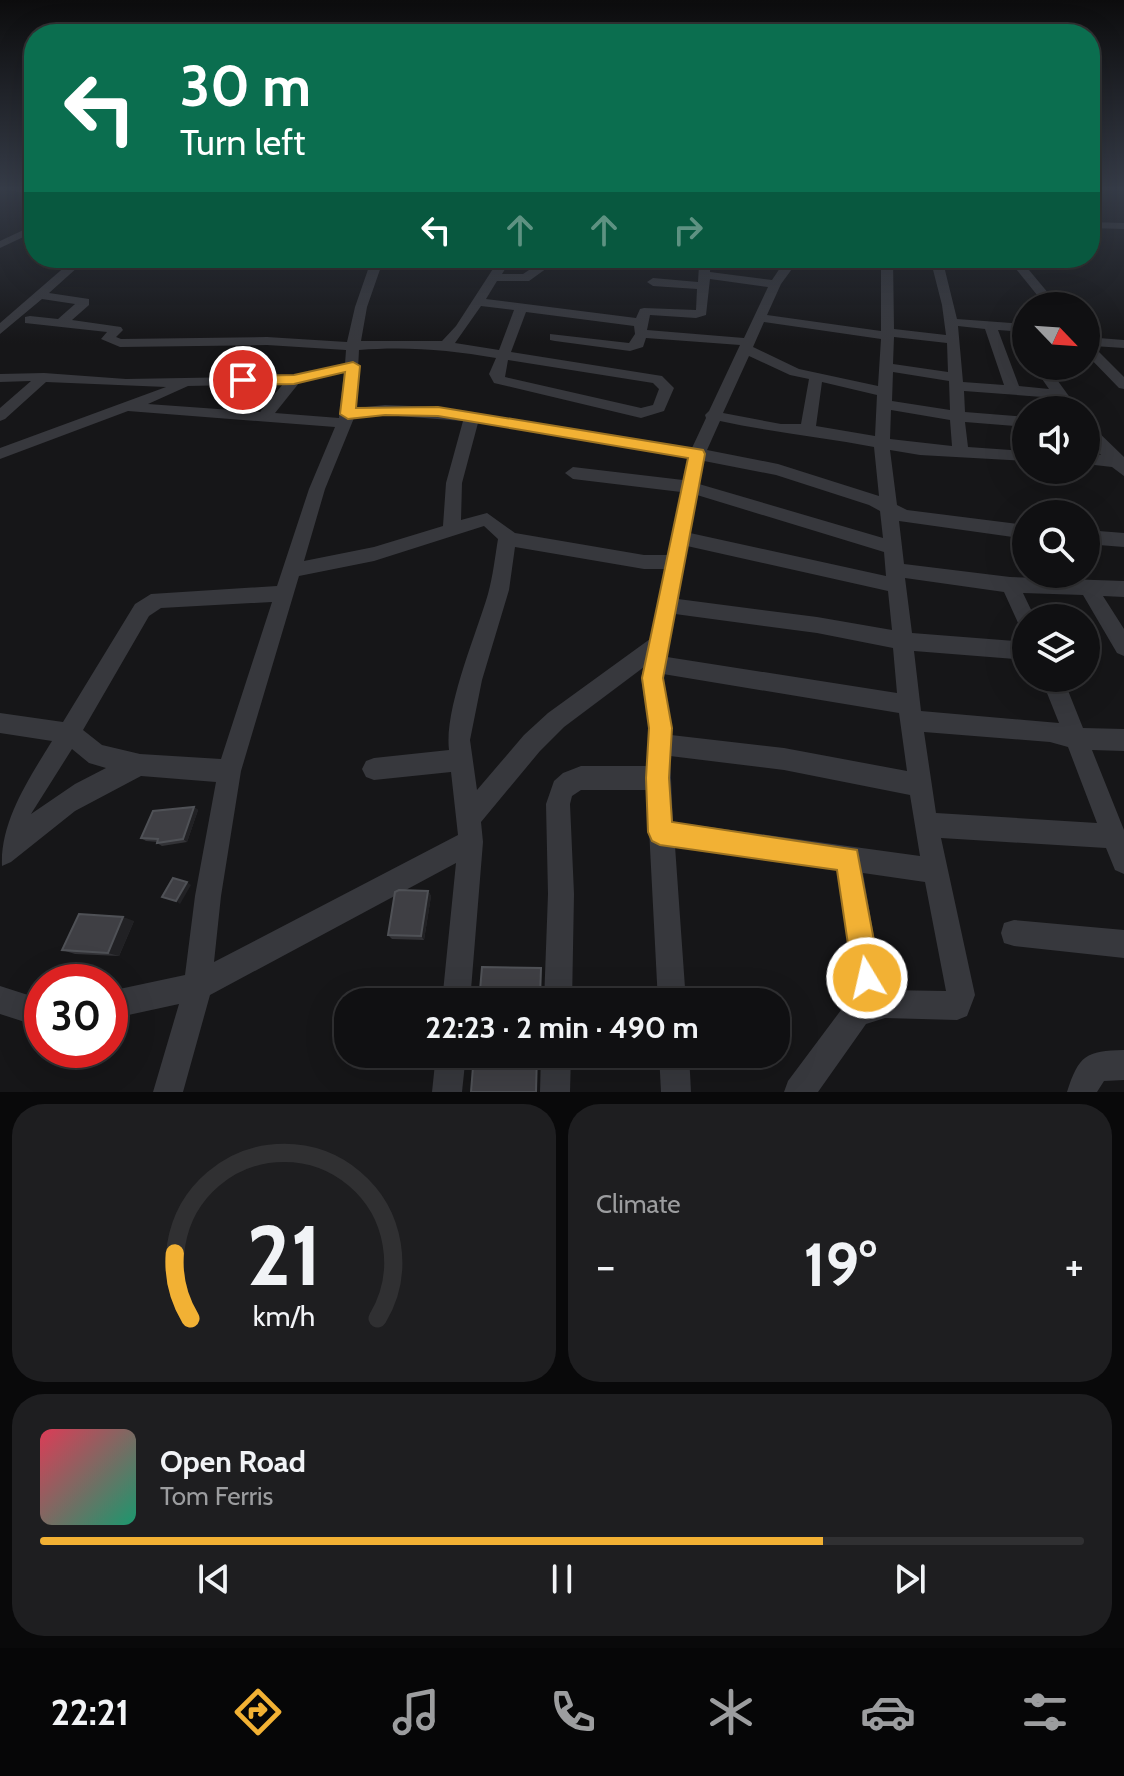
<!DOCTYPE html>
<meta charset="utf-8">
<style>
body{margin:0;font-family:Cabin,sans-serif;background:#1e1e20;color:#f1f3f6;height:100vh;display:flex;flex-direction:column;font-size:30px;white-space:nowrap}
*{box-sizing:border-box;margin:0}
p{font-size:26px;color:#9c9d9f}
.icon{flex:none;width:44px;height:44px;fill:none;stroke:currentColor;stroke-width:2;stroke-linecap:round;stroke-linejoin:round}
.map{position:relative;height:1092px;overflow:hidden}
.side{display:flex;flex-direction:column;gap:12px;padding:12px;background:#09090a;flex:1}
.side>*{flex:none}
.hud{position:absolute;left:24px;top:24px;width:1076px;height:244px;border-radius:32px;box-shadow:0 8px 32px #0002,0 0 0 2px #303032;background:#0b6e4f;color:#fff;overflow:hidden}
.needle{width:52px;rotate:115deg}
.tools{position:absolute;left:1012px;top:292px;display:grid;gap:16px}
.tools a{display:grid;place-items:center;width:88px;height:88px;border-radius:50%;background:#101012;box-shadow:0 8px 32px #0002,0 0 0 2px #303032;font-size:40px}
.speed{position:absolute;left:24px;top:964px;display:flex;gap:16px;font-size:40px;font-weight:700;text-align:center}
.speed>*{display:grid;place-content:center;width:104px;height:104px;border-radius:50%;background:#101012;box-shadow:0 8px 32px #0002,0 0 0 2px #303032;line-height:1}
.speed .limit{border:12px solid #d22;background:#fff;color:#111}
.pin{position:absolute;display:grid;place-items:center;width:68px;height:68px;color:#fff;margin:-34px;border:4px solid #fff;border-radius:50%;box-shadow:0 2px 8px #0007}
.me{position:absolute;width:88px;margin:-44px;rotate:351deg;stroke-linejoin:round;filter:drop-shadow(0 0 6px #0008)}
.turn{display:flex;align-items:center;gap:28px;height:168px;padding:0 24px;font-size:36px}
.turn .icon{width:104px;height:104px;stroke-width:2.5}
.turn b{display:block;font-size:56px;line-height:68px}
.lanes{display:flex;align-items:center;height:76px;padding:0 24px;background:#0003;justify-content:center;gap:40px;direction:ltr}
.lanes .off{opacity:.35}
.big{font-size:60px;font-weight:700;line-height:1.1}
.side .widget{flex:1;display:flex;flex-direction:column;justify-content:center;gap:12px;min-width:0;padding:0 28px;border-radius:32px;background:#1e1e20}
.side .dial{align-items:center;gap:0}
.dial svg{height:208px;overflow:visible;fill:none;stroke:#303032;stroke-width:7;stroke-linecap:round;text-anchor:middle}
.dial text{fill:#f1f3f6;stroke:none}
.song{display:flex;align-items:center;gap:24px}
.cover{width:96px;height:96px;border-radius:12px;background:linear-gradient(135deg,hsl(350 70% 55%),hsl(160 70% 35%))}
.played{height:8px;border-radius:4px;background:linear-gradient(90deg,#f2b134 75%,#303032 75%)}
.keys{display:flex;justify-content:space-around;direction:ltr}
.heat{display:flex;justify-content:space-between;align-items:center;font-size:44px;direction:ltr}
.side .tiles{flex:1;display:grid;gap:12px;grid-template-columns:1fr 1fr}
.widget:last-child{grid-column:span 2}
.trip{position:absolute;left:334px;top:988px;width:456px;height:80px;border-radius:32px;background:#101012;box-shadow:0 8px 32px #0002,0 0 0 2px #303032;font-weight:700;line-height:80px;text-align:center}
.tab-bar{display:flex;height:128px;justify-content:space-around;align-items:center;background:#060607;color:#9c9d9f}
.tab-bar .icon{width:56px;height:56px}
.tab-bar .selected{color:#f2b134}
.tab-bar b{font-size:36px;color:#f1f3f6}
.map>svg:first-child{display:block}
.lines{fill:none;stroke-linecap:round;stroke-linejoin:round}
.minor{fill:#37383d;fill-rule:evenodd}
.wall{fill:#323236}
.shaded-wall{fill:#212124}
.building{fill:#3f3f44;stroke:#4f5156;stroke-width:2}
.route{fill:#f2b134;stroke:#9d7322;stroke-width:2}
</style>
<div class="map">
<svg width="1124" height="1092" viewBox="0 0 1124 1092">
<rect width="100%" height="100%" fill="#161618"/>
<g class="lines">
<!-- minor -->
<g class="minor">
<polygon points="7,190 34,190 34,194"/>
<polygon points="1090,222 1124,223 1124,229 1090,228"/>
<polygon points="34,225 34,232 0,248 0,241"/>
<path d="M75,258H88L49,293L89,299V305L72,320L121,327L123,330L116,337L121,339L267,337L347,342L355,307L372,258H384L367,307L361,341H442L456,326L500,258H512L502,274H523L547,258H561L529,281H497L486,299L636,318L640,309L644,308L696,310L697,289L653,286L647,282L653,278L698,282L699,265L665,261L659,258H711L710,272L772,280L780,268L731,261L725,258L785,262L788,258H800L781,284L767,315L881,331V258H893L894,329L946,335L942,305L930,258H942L957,319L1026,324V332L998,330L1019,386L1049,389L1033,366H1047L1079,410H1064L1056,398L964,391L965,412L1026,417V427L965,422L968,447L1026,451V461L920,455L890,450L897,505L907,510L1026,525V539L899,521L904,564L1010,577L1124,581V597L1103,596L1124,629V656L1117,653L1083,595L1023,593L1035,618H1026V627L1019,625L1004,592L905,578L912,633L1026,642V660L914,651L921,711L1059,723L1041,678H1063L1083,728L1124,729V751L1092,750L1124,830V874L1115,870L1106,848L941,838L975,995L967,1016L957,1020L885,1018L866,1024L818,1092H784L788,1081L847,1002L856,998L837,870L675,846L686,1002H658L647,790H581L572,796L570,804L574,894L572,1002H544L548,894L546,804L554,781L563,773L581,766H647L649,728L641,678L644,667L564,727L540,751L481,822L483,842L470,1002H442L456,863L210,995L183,1092H153L179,1004L110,1019V991L185,975L195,896L216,782L141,776L75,811L11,862L2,866C0,821 30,777 52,741L0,733V713L63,722L135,604L151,594L277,586L309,489L335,427L128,411L0,459V448L166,387L46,382L5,419L0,421V408L31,381L0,382V374L44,373L126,379L294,376L345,364L346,350L267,345L120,347L101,339L107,332L25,323V317L30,316L58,319L75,304L42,299L0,334V323ZM710,279L768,287L744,338L647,330L650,315L696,318L706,315ZM481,306L514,310L499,350L455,343ZM526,312L634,326L635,334L629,343L550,334V340L555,341L630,351L643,347L646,338L740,345L709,411L705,415L706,418L692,448L438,407L385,405L356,408L359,350C406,346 450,350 496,358L489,374L494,383L641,418L664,411L674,388L662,376L511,352ZM764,322L881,339L878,386L799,369L753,347ZM958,326L985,329L1004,385L963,382ZM894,337L947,343L948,372L893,364ZM749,356L790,375L809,379L801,424H781L723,413ZM508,360L653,383L659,389L653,405L641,408L505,377ZM344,372L339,418L275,413L299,383ZM893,372L949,381L950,410L892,401ZM822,382L877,395L875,436L816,426ZM283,384L260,412L148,404L188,386ZM891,410L950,420L952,446L890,439ZM385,415L463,421L446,483L443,526L374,547L304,561L325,489L354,418ZM720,421C771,432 823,437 874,447L879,496L778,464L707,450ZM478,423L688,458L683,480L573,467L565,473L573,479L681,492L668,555H644L515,533L487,513L461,520L462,483ZM704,461L776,475L869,505L880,511L883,538L699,484ZM697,495L884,552L886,576L690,533ZM484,526L498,539C495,557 493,576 488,594C476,635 444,709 449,750L374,758L366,761L362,769L366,777L374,780L451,772L458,835L214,962L221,896L241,771L299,576L374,561ZM687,546L888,591L892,630L817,617L678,599ZM515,547L644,569H665L650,639L548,713L524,735L477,790L470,740L482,680L509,590ZM272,602L221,759L140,754L102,745L83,730L149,616L161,608ZM675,614L817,633L893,648L897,693L667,657ZM663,674L899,713L907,771L784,748L671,735ZM924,732L1050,742L1068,747L1097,823L936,813ZM72,749L89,763L106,768L75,784L31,814ZM670,756L784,770L910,795L920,856L673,822ZM863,873L925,882L946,991L883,990Z"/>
<polygon points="1007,258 1019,258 1059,306 1046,306"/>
<polygon points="1086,337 1124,340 1124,348 1093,346 1124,377 1124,389 1119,388 1086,354"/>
<polygon points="1086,424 1091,425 1124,457 1124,476 1112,467 1086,464 1086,454 1101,455 1086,438"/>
<polygon points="1086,530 1124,533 1124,547 1086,544"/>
<polygon points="1014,920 1124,930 1124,958 1014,946 1004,943 1001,933 1004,923"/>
<polygon points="0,986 28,995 42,995 42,1023 28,1023 0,1014"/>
<path d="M1124,1050V1080L1104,1081L1097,1092H1067C1079,1055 1086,1051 1124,1050Z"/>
<polygon points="436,1054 466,1054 462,1092 432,1092"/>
<polygon points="541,1054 571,1054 570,1092 540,1092"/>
<polygon points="659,1054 689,1054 691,1092 661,1092"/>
</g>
</g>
<!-- wall -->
<g class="wall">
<polygon points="194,807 198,810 187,842 162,846 157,843 158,842 146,841 141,838"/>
<polygon points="428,891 431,896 424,940 392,939 388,935"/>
<polygon points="134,921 119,956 75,954 62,950"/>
</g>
<!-- shaded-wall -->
<g class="shaded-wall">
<polygon points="194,807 198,810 187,842 183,839"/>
<polygon points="187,882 191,885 180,904 176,901"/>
<polygon points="428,891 431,896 424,940 421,936"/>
<polygon points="123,917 134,921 119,956 108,953"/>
</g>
<!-- building -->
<g class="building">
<polygon points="194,807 183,839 157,843 158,839 141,838 153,811"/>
<polygon points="173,878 187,882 176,901 162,897"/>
<polygon points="399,890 428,891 421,936 388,935 395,892"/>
<polygon points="79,914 123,917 108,953 62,950"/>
<polygon points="482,967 541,968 540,998 547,1002 479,1002"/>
<polygon points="369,1054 403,1054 401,1064 368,1056"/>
<polygon points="474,1054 537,1054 536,1092 471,1092"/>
</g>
<!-- sky -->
<linearGradient id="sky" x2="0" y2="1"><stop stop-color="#0c0c0d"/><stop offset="0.55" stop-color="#363c48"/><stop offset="1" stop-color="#363c48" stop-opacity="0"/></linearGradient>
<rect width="1124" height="343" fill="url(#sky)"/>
<!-- route -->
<polygon class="route" points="353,362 360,366 356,408 438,407 703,450 705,454 663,678 672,728 669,778 672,822 857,850 881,978 877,988 867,992 857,988 853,978 837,870 660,845 652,841 648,832 646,778 649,728 642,678 688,458 438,416 385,415 348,419 340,414 345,372 294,384 243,385 235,380 243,376 294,375"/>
</svg>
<div class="tools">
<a><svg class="needle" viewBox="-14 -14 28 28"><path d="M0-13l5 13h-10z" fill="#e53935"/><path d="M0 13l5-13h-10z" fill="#9c9d9f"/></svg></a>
<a><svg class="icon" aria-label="sound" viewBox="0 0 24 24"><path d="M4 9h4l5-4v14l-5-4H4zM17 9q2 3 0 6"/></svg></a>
<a><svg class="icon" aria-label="search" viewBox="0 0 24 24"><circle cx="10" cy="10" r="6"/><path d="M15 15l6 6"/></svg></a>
<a><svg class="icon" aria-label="layers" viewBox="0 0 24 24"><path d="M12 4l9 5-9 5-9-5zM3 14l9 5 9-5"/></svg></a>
</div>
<div class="speed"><div class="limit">30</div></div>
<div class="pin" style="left:243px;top:380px;background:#d93025"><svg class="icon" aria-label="arrive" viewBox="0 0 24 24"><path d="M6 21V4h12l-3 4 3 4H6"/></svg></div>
<svg class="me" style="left:867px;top:978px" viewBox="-20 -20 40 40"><circle r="17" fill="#f2b134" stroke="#fff" stroke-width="3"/><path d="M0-11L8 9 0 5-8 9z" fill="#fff"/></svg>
<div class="trip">22:23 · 2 min · 490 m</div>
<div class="hud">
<div class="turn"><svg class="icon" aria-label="left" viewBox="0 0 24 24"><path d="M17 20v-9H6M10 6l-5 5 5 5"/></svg><div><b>30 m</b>Turn left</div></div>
<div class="lanes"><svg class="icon" aria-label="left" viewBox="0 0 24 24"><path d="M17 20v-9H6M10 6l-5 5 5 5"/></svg><svg class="icon off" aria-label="ahead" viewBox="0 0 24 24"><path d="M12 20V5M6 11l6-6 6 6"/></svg><svg class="icon off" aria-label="ahead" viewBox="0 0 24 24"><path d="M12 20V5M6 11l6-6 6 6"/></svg><svg class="icon off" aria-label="right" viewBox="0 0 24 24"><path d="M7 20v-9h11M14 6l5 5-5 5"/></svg></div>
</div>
</div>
<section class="side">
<div class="tiles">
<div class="widget dial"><svg viewBox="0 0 100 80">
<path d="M14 69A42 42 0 1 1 86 69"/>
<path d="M14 69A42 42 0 0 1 8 44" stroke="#f2b134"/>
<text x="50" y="56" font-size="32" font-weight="700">21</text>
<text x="50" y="72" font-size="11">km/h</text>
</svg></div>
<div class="widget"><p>Climate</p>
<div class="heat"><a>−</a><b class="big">19°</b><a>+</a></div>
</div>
<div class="widget">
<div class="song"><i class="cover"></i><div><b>Open Road</b><p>Tom Ferris</p></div></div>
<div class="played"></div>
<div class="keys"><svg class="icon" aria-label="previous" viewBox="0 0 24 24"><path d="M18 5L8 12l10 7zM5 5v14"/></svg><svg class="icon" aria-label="pause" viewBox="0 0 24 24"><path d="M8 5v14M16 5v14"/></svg><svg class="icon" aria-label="next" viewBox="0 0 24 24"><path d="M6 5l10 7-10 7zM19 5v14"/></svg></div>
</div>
</div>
</section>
<nav class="tab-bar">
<b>22:21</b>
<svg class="icon selected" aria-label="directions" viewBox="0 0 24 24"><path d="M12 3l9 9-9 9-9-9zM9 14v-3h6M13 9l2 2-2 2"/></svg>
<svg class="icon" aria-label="music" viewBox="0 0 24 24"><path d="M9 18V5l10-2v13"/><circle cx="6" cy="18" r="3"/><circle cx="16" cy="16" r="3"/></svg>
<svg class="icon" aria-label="phone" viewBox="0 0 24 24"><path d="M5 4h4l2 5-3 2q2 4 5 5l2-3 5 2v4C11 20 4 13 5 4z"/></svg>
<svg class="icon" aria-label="climate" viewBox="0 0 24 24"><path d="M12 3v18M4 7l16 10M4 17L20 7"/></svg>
<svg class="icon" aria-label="car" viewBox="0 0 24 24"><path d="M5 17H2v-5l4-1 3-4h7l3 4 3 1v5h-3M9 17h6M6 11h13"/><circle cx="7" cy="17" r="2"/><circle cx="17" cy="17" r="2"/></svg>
<svg class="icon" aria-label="filters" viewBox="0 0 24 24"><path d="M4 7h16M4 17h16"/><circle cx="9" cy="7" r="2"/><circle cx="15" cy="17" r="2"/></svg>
</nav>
